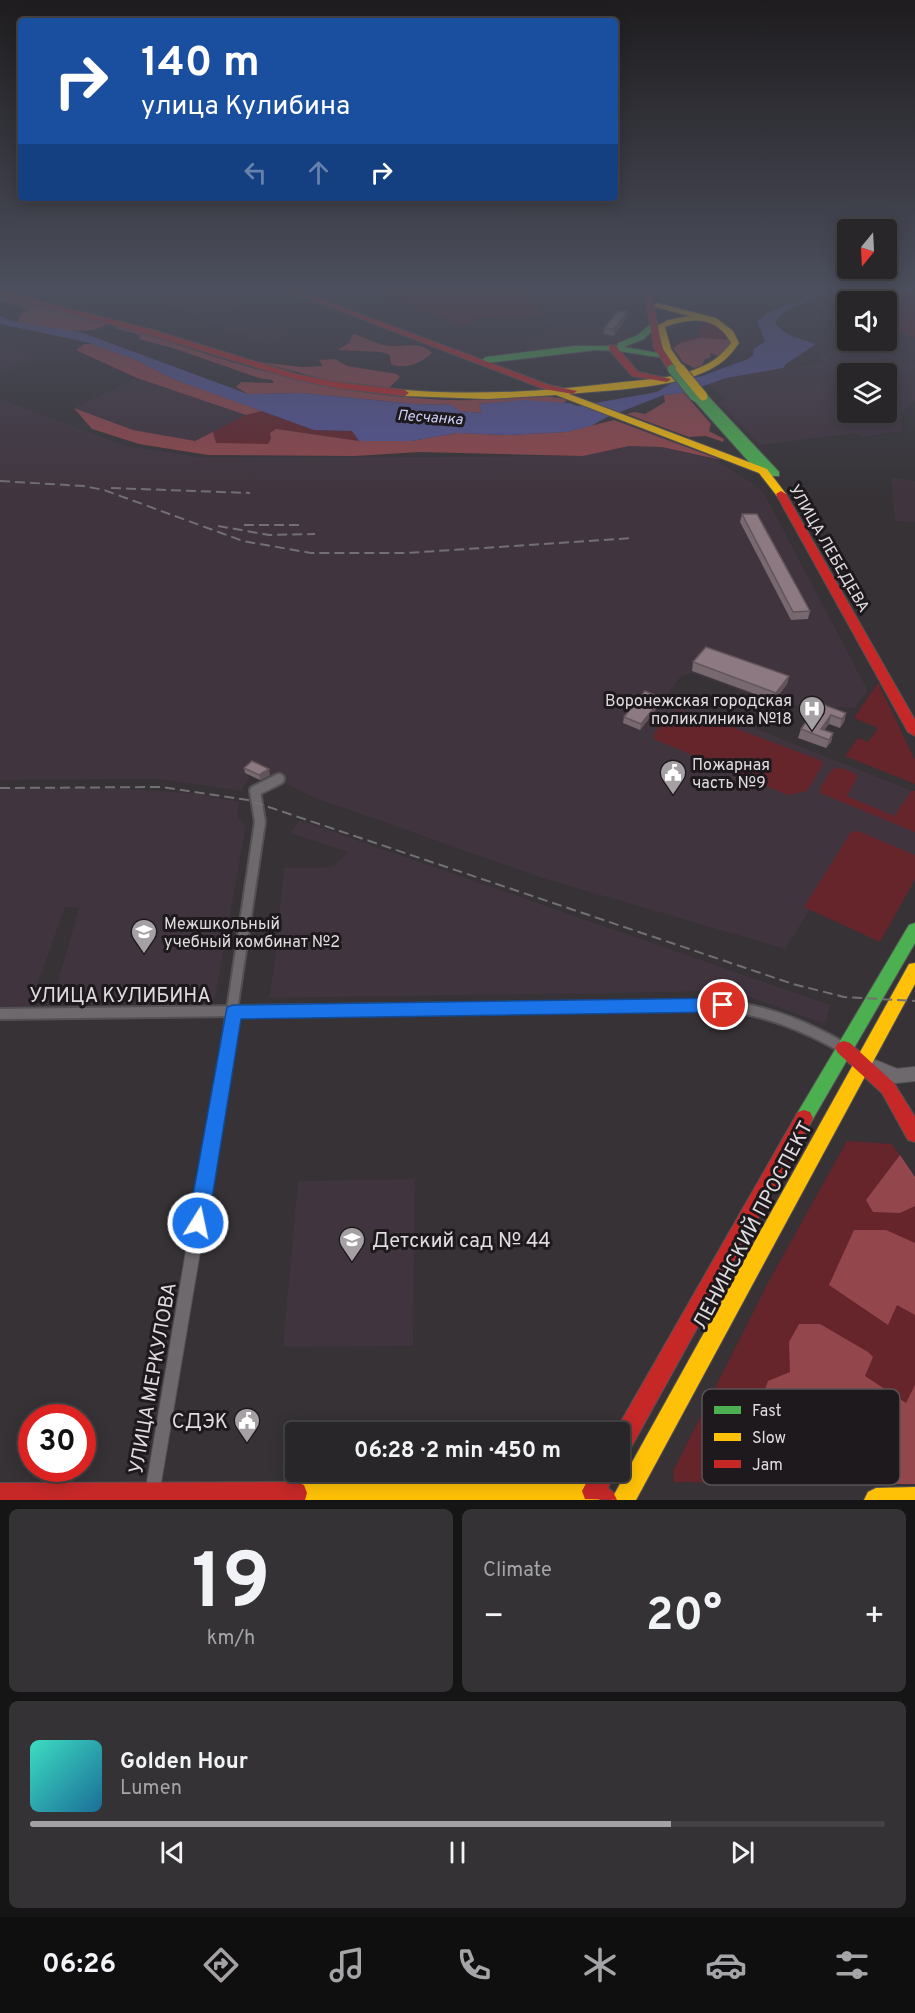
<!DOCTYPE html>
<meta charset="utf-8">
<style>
body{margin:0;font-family:Overpass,sans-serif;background:#343234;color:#f1f3f6;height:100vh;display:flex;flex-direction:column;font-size:22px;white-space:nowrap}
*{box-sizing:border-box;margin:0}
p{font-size:20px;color:#a5a5a8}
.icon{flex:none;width:33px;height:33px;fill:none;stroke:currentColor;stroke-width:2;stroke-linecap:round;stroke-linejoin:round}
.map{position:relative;height:1500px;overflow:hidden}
.side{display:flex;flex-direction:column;gap:9px;padding:9px;background:#161516;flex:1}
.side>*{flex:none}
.banner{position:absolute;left:18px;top:18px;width:600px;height:183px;border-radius:6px;box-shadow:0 3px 15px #0003,0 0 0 2px #444345;background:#1a4fa0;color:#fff;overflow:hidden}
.needle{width:39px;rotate:198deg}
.controls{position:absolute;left:837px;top:219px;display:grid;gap:12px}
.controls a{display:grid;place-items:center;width:60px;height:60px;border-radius:6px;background:#282628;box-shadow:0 3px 15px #0003,0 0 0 2px #444345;font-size:30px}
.speed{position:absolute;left:18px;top:1404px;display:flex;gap:12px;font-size:30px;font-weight:700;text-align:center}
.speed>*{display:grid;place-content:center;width:78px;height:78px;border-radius:50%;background:#282628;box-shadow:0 3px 15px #0003,0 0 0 2px #444345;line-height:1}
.speed .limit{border:9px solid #d22;background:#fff;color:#111}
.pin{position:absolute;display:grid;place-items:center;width:51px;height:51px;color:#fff;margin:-26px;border:3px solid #fff;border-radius:50%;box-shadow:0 2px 6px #0007}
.me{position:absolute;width:66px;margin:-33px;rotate:10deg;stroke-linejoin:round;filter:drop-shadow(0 0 4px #0008)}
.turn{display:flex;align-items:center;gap:21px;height:126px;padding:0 24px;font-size:27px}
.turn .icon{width:78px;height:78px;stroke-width:2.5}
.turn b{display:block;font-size:42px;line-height:51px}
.lanes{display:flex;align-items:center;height:57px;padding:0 24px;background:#0003;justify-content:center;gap:30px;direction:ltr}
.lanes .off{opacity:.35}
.big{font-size:45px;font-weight:700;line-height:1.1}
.side .tile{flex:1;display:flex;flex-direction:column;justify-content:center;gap:9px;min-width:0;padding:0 21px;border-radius:9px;background:#343234}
.side .dial{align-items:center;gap:0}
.dial b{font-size:78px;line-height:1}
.song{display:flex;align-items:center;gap:18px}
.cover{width:72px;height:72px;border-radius:9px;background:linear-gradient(135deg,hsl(170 70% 55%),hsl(200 70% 35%))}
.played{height:6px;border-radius:3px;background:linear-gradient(90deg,#a4a0a4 75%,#444345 75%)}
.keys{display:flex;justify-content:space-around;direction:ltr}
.heat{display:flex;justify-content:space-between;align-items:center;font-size:33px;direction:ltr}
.side .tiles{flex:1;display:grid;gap:9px;grid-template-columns:1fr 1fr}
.tile:last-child{grid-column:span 2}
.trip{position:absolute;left:285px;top:1422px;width:345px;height:60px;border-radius:6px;background:#282628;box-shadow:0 3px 15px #0003,0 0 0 2px #444345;font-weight:700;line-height:60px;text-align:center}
.menu{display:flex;height:96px;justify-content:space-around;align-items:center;background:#100f10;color:#a5a5a8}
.menu .icon{width:42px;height:42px}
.menu .selected{color:#a4a0a4}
.menu b{font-size:27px;color:#f1f3f6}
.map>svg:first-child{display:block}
.built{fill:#40343e;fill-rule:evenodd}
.green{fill:#65252b}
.forest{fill:#93474c}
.water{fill:#565597}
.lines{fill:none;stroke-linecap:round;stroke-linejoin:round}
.street-far1-casing{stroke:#545154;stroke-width:14}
.street-casing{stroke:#545154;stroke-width:16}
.fast-casing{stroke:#545154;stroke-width:2}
.slow-casing{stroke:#545154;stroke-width:2}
.jam-casing{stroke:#545154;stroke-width:2}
.street-far1{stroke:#6d696c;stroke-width:10}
.street{stroke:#6d696c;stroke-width:14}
.fast{fill:#4caf50;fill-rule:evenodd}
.slow{fill:#ffc107;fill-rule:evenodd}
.jam{fill:#c62828;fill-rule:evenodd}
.rail{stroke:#727072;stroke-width:2;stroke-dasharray:10 5;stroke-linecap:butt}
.fast-bridge-casing{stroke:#545154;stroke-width:11;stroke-linecap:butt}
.slow-bridge-casing{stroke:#545154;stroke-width:11;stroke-linecap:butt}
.fast-bridge{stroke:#4caf50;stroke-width:9}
.slow-bridge{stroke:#ffc107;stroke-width:9}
.wall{fill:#78686f}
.shaded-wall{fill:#62555a}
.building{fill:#8c7981;stroke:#62555a;stroke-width:1.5}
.route{fill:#1a73e8;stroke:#114b97;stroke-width:1.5}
.labels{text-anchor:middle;stroke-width:6;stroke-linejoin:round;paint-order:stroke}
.far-water-label{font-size:15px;font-style:italic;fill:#cbcef7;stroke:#1d191c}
.street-label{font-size:16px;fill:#e0dbdf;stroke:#1d191c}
.poi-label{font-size:16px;fill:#e0dbdf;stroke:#1d191c;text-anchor:start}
.near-street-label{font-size:20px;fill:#e0dbdf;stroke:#1d191c}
.near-poi-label{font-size:20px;fill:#e0dbdf;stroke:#1d191c;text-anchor:start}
.key{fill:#1d191c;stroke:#585356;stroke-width:1.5}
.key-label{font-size:16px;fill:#e0dbdf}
</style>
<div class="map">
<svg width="915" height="1500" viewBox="0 0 915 1500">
<rect width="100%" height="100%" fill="#363236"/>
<!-- built -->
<g class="built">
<polygon points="129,290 205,290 244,305 230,311 293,334 285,335 266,345"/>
<polygon points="563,290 636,290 639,317 646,326 636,334 615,342 527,352 525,339 553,336 529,293"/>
<path d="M853,342L915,364V401L901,413L902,431L860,437L855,433L761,445L719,402L726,400L709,384L747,373L825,363L820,357ZM848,374H886V412H848Z"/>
<polygon points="0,344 36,357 0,373"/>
<polygon points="137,378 246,415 195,441 133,430 74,408"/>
<polygon points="0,399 126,446 206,458 583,456 629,446 662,447 715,460 755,485 764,493 868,691 854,708 777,704 691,673 681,676 668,694 915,792 915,881 882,937 812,906 785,949 542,878 313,797 253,767 246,773 249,778 241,791 159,779 0,780"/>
<polygon points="891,478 915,481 915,522 895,521"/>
<polygon points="0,788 106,788 193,793 239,802 237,817 246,826 214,1003 51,1005 79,908 65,907 29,1008 0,1008"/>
<polygon points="299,820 830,1005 825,1024 733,991 269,998 274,968 284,868 333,867 348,852 290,833"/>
<polygon points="415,1179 413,1346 283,1347 298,1181"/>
</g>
<!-- green -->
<g class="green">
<polygon points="369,290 563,290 530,293 542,315 481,318 461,325"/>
<polygon points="855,290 915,290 915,338 887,327 886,302 848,302 847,305 845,302"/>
<path d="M708,321L725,330L731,340C710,339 691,336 673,348L679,341L698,337L701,324Z"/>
<polygon points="262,411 314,430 352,431 359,441 256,447 195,441 246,415"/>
<polygon points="878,683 915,760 915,784 845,756 858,738 868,742 878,728 854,718"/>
<polygon points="678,711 700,715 820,760 823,764 807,791 788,795 654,739 654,734 671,713"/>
<polygon points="841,768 855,773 857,778 847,796 894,816 912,790 915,791 915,832 820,793 821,787 832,769"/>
<polygon points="858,831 915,855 915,879 880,942 804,907 851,832"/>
<polygon points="847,1141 892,1144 915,1177 915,1484 674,1482 673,1471 769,1281"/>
</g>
<!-- forest -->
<g class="forest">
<path d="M0,296L105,323L106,324C88,339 39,325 17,322L23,312L29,310L0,300Z"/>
<path d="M118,326C206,353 293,386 386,395C414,398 443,401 472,400C503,399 537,391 567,400L564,403L518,401L479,404L482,413L459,411L452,405L415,404L302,393L248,394L236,387L241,382L274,383L272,380L259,378L173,348L139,339L140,335L115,328Z"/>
<path d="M353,334C366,337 377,345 390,346C405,347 420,341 432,353C421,363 405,370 391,364L390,355L381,352L338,350L349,343Z"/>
<polygon points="701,338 731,340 731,344 720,357 711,353 710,358 705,359 702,365 694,368 683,362 673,348 681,343"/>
<polygon points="85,344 92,344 136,360 173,379 262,411 246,415 137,378 76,350"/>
<polygon points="335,359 347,366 397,374 400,377 387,390 334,382 259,362 302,367 323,366 319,360"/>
<polygon points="684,393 711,424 709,431 724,439 723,442 706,436 689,437 627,414 634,412 645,414 665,402 664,395"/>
<polygon points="74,408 133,430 195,441 213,432 216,443 268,444 271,439 270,433 276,429 359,441 411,441 457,433 507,435 566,432 614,420 721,460 662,447 629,446 583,456 420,452 354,456 208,455 139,444 92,429"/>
<polygon points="900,1155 915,1177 915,1206 900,1213 873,1212 866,1200"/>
<polygon points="854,1230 886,1230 915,1243 915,1315 897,1305 888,1325 829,1285"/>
<polygon points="799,1324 820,1324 868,1352 873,1357 865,1376 906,1403 915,1385 915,1484 736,1484 749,1441 770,1423 762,1398 768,1381 790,1372 789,1342"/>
</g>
<!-- water -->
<path class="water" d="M814,290H822C809,306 785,305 775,322C783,336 802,339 816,344L786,364L783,368L726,378L684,393L664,395L607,417L591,426L566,432L507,435L457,433L411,441H359L352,431L314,430L173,379L136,360L86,342L0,324V316L17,322L80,332L248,394L302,393L415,404L452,405L459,411L482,413L479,404L523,400L569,403L578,406L657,392L673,382L702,376L748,359L753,355L754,349L765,341L757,321L774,310L796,302Z"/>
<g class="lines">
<defs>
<g id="street-far1">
<path d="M0,1014L723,1005C768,1011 805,1026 844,1048"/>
<polyline points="224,1064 260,822 255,791 279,779"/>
</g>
<g id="street">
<polyline points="874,1067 896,1076 915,1074"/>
<polyline points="151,1500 225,1062"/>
</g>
<g id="fast">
<polygon points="649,325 656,327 644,339 624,347 664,354 664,358 618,351 596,350 486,363 482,360 486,357 574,346 617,346 618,343 638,335"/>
<polygon points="703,393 706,394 779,472 779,476 771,476 767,472 759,473 691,397"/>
<polygon points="915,923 915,943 810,1124 804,1126 798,1124 795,1118 798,1112 909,925"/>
</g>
<g id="slow">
<path d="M658,303L716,318L733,331L739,343C733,352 726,360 716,366C682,388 610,390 569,394L767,469L786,494L785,496H777L759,473L556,395L487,399L405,396L401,393L405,390C479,396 550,391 623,382C650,379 679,378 703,366C715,361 723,353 731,343C717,316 691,317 665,327L671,349L684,368L677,370L663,349L657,326L668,320L689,316L655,307L654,305Z"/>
<polygon points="915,963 915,984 636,1500 611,1500 909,964"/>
<polygon points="593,1480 601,1483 604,1491 599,1500 287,1500 285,1493 288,1485 296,1482"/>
<polygon points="915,1487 915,1500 864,1500 868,1492 876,1488"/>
</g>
<g id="jam">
<polygon points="286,290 296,290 549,385 577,391 573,394 544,389"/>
<polygon points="644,290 651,290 662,348 676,369 675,371 669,371 654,348"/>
<polygon points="0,291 153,330 296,374 336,382 405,390 409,393 405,396 336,388 294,379 147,334 0,295"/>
<polygon points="609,345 615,345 638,372 671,379 667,382 632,376 609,349"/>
<polygon points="781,491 786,494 915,720 915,736 908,732 776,494"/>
<polygon points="844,1041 850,1043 894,1083 915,1117 915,1142 908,1140 882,1093 838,1053 835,1048 838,1043"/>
<polygon points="804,1110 810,1112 813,1118 810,1124 628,1453 620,1456 620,1432 615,1432 798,1112"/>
<polygon points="592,1472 615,1472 608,1488 613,1492 617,1500 585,1499 582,1491"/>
<polygon points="296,1482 304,1485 307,1493 305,1500 0,1500 0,1483"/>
</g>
</defs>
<!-- street-far1 casing -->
<use href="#street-far1" class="street-far1-casing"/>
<!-- street casing -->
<use href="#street" class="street-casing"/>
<!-- fast casing -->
<use href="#fast" class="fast-casing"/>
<!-- slow casing -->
<use href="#slow" class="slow-casing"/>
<!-- jam casing -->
<use href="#jam" class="jam-casing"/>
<!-- street-far1 -->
<use href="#street-far1" class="street-far1"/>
<!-- street -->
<use href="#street" class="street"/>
<!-- fast -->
<use href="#fast" class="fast"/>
<!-- slow -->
<use href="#slow" class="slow"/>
<!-- jam -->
<use href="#jam" class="jam"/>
<!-- rail -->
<g class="rail">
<polyline points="0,481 84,486 104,490 243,541 311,553 407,553 633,538"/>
<polyline points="111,488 250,493"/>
<polyline points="244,525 301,525"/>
<polyline points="218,526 269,535 315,534"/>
<polyline points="0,788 161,787 248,800 793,984 844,997 915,1001"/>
</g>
<defs>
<polyline id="fast-bridge" points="672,369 695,397"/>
<polyline id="slow-bridge" points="680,368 703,396"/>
</defs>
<!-- fast-bridge casing -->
<use href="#fast-bridge" class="fast-bridge-casing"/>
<!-- slow-bridge casing -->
<use href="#slow-bridge" class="slow-bridge-casing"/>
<!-- fast-bridge -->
<use href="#fast-bridge" class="fast-bridge"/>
<!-- slow-bridge -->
<use href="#slow-bridge" class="slow-bridge"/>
</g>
<!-- wall -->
<g class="wall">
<polygon points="627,311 626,318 614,336 604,334 604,328"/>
<polygon points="742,514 810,611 808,619 791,620 740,522"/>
<polygon points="693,662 789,676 787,684 774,701 692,671"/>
<polygon points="661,703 640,730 623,723 624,717"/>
<polygon points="819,703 846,713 844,722 840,728 829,724 824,730 833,733 831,742 826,748 798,738 801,729"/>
<polygon points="244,768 270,775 260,780 245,773"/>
</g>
<!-- shaded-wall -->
<g class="shaded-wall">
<polygon points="627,311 626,318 614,336 614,329"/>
<polygon points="789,676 787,684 774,701 776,693"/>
<polygon points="662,698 661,703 640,730 641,724"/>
<polygon points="846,713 844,722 840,728 842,719"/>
<polygon points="831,715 829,724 819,737 821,729"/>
<polygon points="833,733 831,742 826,748 829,740"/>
<polygon points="269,769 270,775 260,780 259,775"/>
</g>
<!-- building -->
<g class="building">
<polygon points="618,311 627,311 614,329 604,328"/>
<polygon points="742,514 757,514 810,611 793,612"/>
<polygon points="706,647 789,676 776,693 693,662"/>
<polygon points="645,691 662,698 641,724 624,717"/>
<polygon points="819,703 846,713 842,719 831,715 821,729 833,733 829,740 801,729"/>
<polygon points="252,761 269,769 259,775 244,768"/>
</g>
<!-- sky -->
<linearGradient id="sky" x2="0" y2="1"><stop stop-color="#1e1c1e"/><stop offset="0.58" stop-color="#4c4f5d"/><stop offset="1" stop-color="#4c4f5d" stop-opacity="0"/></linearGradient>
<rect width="915" height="500" fill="url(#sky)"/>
<!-- route -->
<polygon class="route" points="723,998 729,1000 731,1005 729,1010 723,1012 241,1019 208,1223 205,1229 198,1232 191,1229 188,1223 227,1007 233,1005"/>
<!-- icons -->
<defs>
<symbol id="hospital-pin" viewBox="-11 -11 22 30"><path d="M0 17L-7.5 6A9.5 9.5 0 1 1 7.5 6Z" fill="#a4a0a4" stroke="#1d191c"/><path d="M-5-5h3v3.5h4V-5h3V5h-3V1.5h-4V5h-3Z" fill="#fff"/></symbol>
<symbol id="civic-pin" viewBox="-11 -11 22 30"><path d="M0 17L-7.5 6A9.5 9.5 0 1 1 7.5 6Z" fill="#a4a0a4" stroke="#1d191c"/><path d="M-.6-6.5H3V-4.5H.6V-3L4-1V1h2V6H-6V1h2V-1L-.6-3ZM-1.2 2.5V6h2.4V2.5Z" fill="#fff"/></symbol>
<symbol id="school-pin" viewBox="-11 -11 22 30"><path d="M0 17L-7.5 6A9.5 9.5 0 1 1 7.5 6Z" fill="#a4a0a4" stroke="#1d191c"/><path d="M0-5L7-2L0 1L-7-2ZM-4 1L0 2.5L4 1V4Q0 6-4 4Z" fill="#fff"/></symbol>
</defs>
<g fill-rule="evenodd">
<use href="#hospital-pin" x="797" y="694" width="30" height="40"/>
<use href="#civic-pin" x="658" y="758" width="30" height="40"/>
<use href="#school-pin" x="129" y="917" width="30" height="40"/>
<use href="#school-pin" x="337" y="1225" width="30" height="40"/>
<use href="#civic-pin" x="232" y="1406" width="30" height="40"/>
</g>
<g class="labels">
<!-- far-water labels -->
<g class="far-water-label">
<text transform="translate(430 417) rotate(4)" y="5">Песчанка</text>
</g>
<!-- street labels -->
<g class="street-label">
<text transform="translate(830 548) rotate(60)" y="6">УЛИЦА ЛЕБЕДЕВА</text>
</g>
<!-- poi labels -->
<g class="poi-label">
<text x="792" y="706" text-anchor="end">Воронежская городская<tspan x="792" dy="18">поликлиника №18</tspan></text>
<text x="692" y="770">Пожарная<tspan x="692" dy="18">часть №9</tspan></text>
<text x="164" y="929">Межшкольный<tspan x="164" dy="18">учебный комбинат №2</tspan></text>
</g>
<!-- near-street labels -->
<g class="near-street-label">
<text x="120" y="1002">УЛИЦА КУЛИБИНА</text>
<text transform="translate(752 1225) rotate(-62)" y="7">ЛЕНИНСКИЙ ПРОСПЕКТ</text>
<text transform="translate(152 1378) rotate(-80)" y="7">УЛИЦА МЕРКУЛОВА</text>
</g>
<!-- near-poi labels -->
<g class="near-poi-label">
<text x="372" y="1247">Детский сад № 44</text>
<text x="228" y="1428" text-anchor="end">СДЭК</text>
</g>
</g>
<!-- legend -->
<rect x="702" y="1389" width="198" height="96" rx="9" class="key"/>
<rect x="714" y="1406" width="27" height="8" fill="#4caf50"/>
<rect x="714" y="1433" width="27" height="8" fill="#ffc107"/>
<rect x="714" y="1460" width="27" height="8" fill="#c62828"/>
<g class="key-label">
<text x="752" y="1416">Fast</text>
<text x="752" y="1443">Slow</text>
<text x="752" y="1470">Jam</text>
</g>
</svg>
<div class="controls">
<a><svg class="needle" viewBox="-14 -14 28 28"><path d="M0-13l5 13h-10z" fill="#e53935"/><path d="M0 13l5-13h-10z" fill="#a5a5a8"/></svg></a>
<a><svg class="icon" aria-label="sound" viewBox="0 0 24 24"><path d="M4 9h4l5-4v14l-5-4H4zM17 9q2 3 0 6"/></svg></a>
<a><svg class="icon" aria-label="layers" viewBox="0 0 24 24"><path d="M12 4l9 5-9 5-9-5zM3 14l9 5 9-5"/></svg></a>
</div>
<div class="speed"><div class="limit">30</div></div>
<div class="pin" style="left:723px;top:1005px;background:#d93025"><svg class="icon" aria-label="arrive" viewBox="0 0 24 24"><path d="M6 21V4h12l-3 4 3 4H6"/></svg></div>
<svg class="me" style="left:198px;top:1223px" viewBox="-20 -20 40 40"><circle r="17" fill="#1a73e8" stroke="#fff" stroke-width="3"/><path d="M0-11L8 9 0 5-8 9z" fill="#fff"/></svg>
<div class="trip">06:28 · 2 min · 450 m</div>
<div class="banner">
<div class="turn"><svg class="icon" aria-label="right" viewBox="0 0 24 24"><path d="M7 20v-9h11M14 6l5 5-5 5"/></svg><div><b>140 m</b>улица Кулибина</div></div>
<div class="lanes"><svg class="icon off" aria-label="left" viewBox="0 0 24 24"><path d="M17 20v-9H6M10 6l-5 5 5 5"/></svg><svg class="icon off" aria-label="ahead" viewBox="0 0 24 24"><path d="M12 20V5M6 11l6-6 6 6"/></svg><svg class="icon" aria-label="right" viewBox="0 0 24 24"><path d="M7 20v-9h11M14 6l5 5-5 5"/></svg></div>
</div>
</div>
<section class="side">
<div class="tiles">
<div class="tile dial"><b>19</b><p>km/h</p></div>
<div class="tile"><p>Climate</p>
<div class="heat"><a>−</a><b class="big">20°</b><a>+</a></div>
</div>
<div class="tile">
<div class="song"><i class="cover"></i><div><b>Golden Hour</b><p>Lumen</p></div></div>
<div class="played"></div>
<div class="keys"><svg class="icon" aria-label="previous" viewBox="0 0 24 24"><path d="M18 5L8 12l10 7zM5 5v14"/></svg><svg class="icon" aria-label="pause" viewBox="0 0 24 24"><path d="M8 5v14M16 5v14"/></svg><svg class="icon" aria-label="next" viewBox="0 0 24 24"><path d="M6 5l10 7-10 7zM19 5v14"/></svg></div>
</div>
</div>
</section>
<nav class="menu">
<b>06:26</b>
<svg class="icon selected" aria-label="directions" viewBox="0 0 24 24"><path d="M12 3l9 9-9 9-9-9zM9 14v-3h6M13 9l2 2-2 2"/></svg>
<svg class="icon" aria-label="music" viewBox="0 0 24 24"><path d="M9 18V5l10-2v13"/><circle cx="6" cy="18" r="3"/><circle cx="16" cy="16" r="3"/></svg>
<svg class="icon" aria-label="phone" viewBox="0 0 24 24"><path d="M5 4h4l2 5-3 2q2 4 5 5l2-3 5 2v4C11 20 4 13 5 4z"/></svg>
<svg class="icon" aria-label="climate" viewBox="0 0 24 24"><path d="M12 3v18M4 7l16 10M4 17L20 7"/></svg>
<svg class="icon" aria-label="car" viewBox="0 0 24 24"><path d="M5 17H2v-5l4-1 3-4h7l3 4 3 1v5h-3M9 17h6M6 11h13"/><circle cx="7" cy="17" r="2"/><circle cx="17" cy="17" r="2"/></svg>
<svg class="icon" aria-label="filters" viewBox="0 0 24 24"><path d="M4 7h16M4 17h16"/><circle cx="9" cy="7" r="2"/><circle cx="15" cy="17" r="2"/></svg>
</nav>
